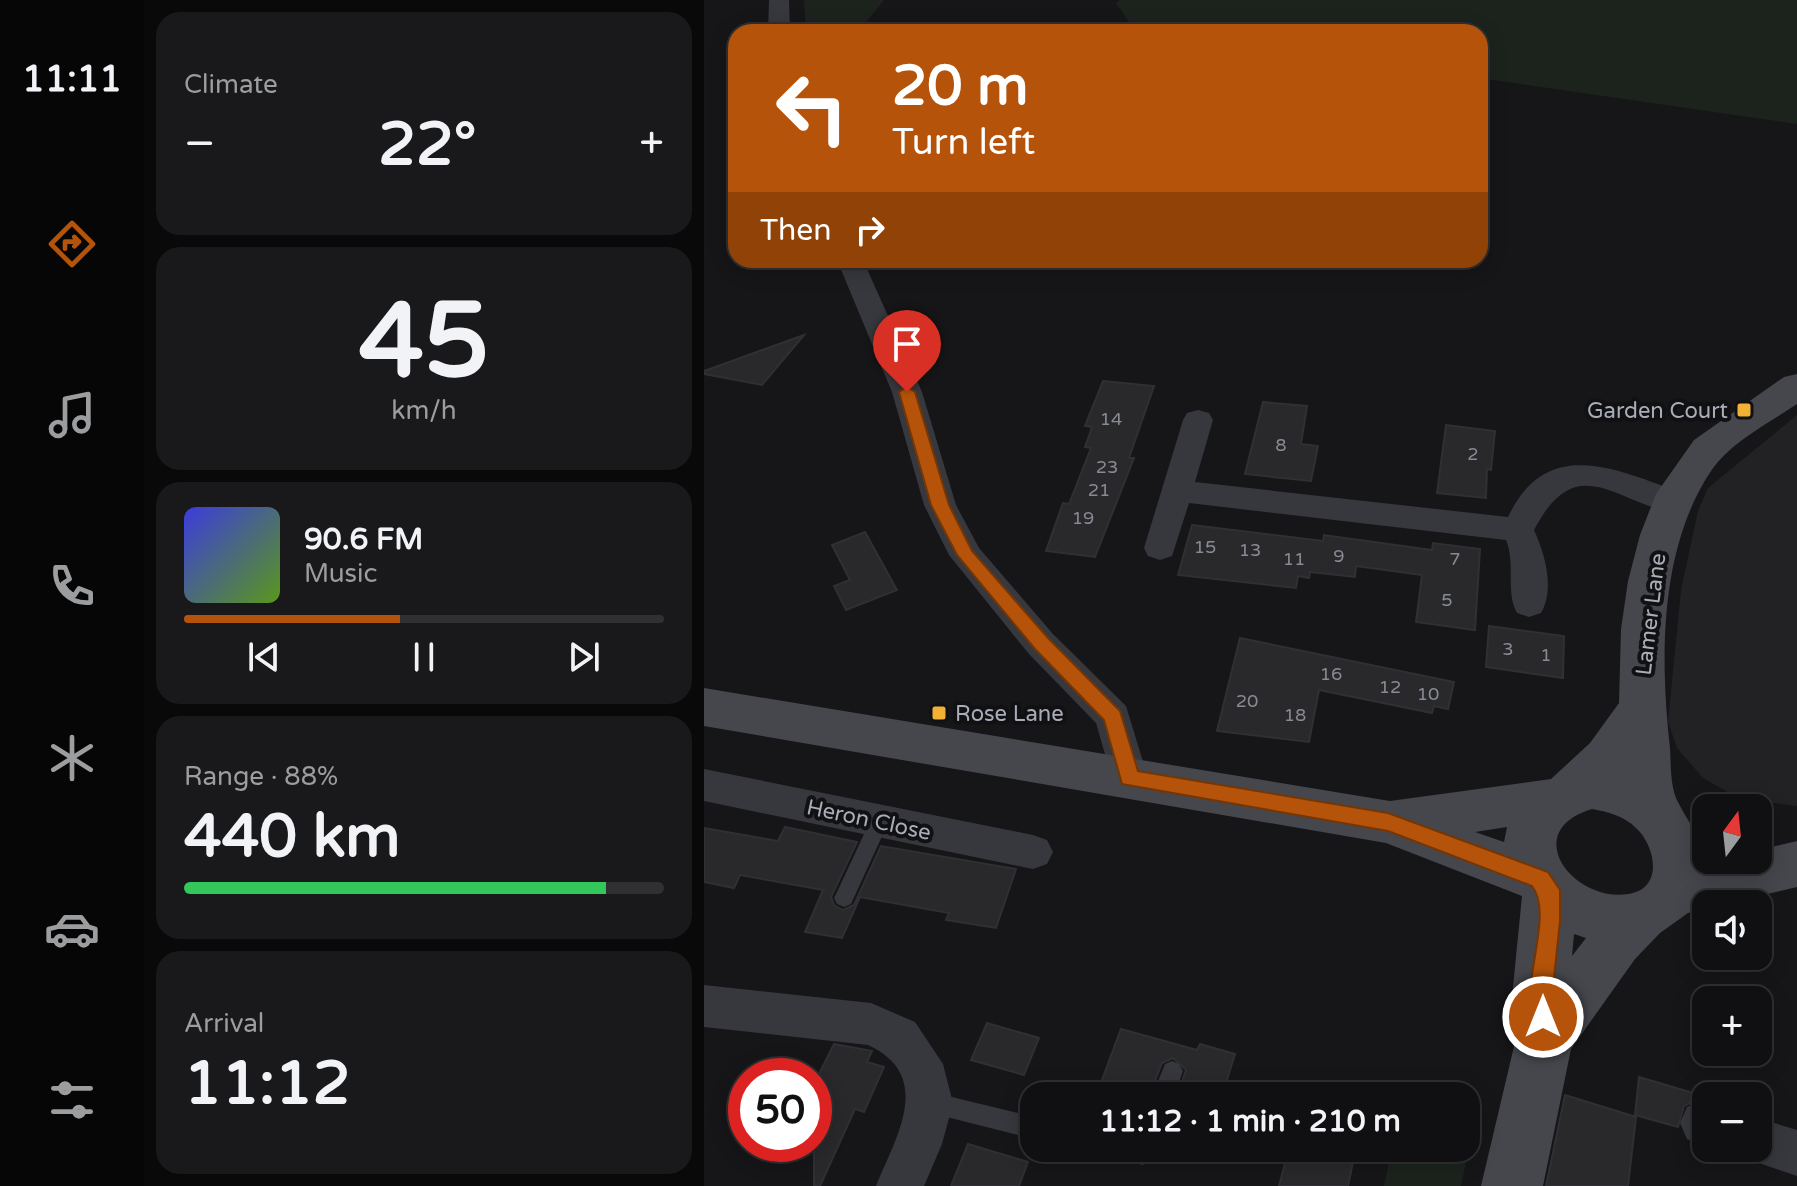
<!DOCTYPE html>
<meta charset="utf-8">
<style>
body{margin:0;font-family:"Varela Round",sans-serif;background:#19191b;color:#f1f3f6;height:100vh;display:flex;flex-direction:column;font-size:30px;white-space:nowrap}
*{box-sizing:border-box;margin:0}
p{font-size:26px;color:#9c9d9f}
.icon{flex:none;width:44px;height:44px;fill:none;stroke:currentColor;stroke-width:2;stroke-linecap:round;stroke-linejoin:round}
.map{position:relative;flex:1;overflow:hidden}
.panel{display:flex;flex-direction:column;gap:12px;padding:12px;background:#09090a;width:560px}
.panel>*{flex:none}
.top-card{position:absolute;left:24px;top:24px;width:760px;height:244px;border-radius:24px;box-shadow:0 4px 20px #0003,0 0 0 2px #303032;background:#b45309;color:#fff;overflow:hidden}
.needle{width:52px;rotate:15deg}
.controls{position:absolute;left:988px;top:794px;display:grid;gap:16px}
.controls a{display:grid;place-items:center;width:80px;height:80px;border-radius:16px;background:#101012;box-shadow:0 4px 20px #0003,0 0 0 2px #303032;font-size:40px}
.speed{position:absolute;left:24px;top:1058px;display:flex;gap:16px;font-size:40px;font-weight:700;text-align:center}
.speed>*{display:grid;place-content:center;width:104px;height:104px;border-radius:50%;background:#101012;box-shadow:0 4px 20px #0003,0 0 0 2px #303032;line-height:1}
.speed .limit{border:12px solid #d22;background:#fff;color:#111}
.pin{position:absolute;display:grid;place-items:center;width:68px;height:68px;color:#fff;margin:-82px -34px;border-radius:50% 50% 50% 0;rotate:-45deg;box-shadow:0 0 8px #0007}
.pin .icon{rotate:45deg}
.me{position:absolute;width:88px;margin:-44px;rotate:0deg;stroke-linejoin:round;filter:drop-shadow(0 0 6px #0008)}
.turn{display:flex;align-items:center;gap:28px;height:168px;padding:0 32px;font-size:36px}
.turn .icon{width:104px;height:104px;stroke-width:2.5}
.turn b{display:block;font-size:56px;line-height:68px}
.then{display:flex;align-items:center;height:76px;padding:0 32px;background:#0003;gap:16px;font-size:30px}
.big{font-size:60px;font-weight:800;line-height:1.1}
.panel .card{flex:1;display:flex;flex-direction:column;justify-content:center;gap:12px;min-width:0;padding:0 28px;border-radius:24px;background:#19191b}
.panel .dial{align-items:center;gap:0}
.dial b{font-size:104px;line-height:1}
.song{display:flex;align-items:center;gap:24px}
.cover{width:96px;height:96px;border-radius:12px;background:linear-gradient(135deg,hsl(240 70% 55%),hsl(90 70% 35%))}
.played{height:8px;border-radius:4px;background:linear-gradient(90deg,#b45309 45%,#303032 45%)}
.keys{display:flex;justify-content:space-around;direction:ltr}
.heat{display:flex;justify-content:space-between;align-items:center;font-size:44px;direction:ltr}
.charge{height:12px;border-radius:6px;background:linear-gradient(90deg,#34c759 88%,#303032 0)}
.trip{position:absolute;left:316px;top:1082px;width:460px;height:80px;border-radius:24px;background:#101012;box-shadow:0 4px 20px #0003,0 0 0 2px #303032;font-weight:800;line-height:80px;text-align:center}
main{display:flex;flex:1;min-height:0}
.menu{display:flex;flex-direction:column;width:144px;justify-content:space-around;align-items:center;background:#060607;color:#9c9d9f}
.menu .icon{width:56px;height:56px}
.menu .active{color:#b45309}
.menu b{font-size:36px;color:#f1f3f6}
.map>svg:first-child{display:block}
.built{fill:#222225}
.green{fill:#1c231d}
.building{fill:#29292c;stroke:#303034;stroke-width:2}
.lines{fill:none;stroke-linecap:round;stroke-linejoin:round}
.lane{fill:#37383d;fill-rule:evenodd}
.street{fill:#37383d;fill-rule:evenodd}
.secondary{fill:#45474d;fill-rule:evenodd}
.route{fill:#b45309;stroke:#753606;stroke-width:2}
.poi-dot{fill:#f2b134;stroke:#111113;stroke-width:3}
.labels{text-anchor:middle;stroke-width:8;stroke-linejoin:round;paint-order:stroke}
.number-label{font-size:18px;fill:#888b94}
.poi-label{font-size:22px;fill:#a8adb8;stroke:#111113;text-anchor:end}
.street-label{font-size:22px;fill:#a8adb8;stroke:#111113}
</style>
<main>
<nav class="menu">
<b>11:11</b>
<svg class="icon active" aria-label="directions" viewBox="0 0 24 24"><path d="M12 3l9 9-9 9-9-9zM9 14v-3h6M13 9l2 2-2 2"/></svg>
<svg class="icon" aria-label="music" viewBox="0 0 24 24"><path d="M9 18V5l10-2v13"/><circle cx="6" cy="18" r="3"/><circle cx="16" cy="16" r="3"/></svg>
<svg class="icon" aria-label="phone" viewBox="0 0 24 24"><path d="M5 4h4l2 5-3 2q2 4 5 5l2-3 5 2v4C11 20 4 13 5 4z"/></svg>
<svg class="icon" aria-label="climate" viewBox="0 0 24 24"><path d="M12 3v18M4 7l16 10M4 17L20 7"/></svg>
<svg class="icon" aria-label="car" viewBox="0 0 24 24"><path d="M5 17H2v-5l4-1 3-4h7l3 4 3 1v5h-3M9 17h6M6 11h13"/><circle cx="7" cy="17" r="2"/><circle cx="17" cy="17" r="2"/></svg>
<svg class="icon" aria-label="filters" viewBox="0 0 24 24"><path d="M4 7h16M4 17h16"/><circle cx="9" cy="7" r="2"/><circle cx="15" cy="17" r="2"/></svg>
</nav>
<section class="panel">
<div class="card"><p>Climate</p>
<div class="heat"><a>−</a><b class="big">22°</b><a>+</a></div>
</div>
<div class="card dial"><b>45</b><p>km/h</p></div>
<div class="card">
<div class="song"><i class="cover"></i><div><b>90.6 FM</b><p>Music</p></div></div>
<div class="played"></div>
<div class="keys"><svg class="icon" aria-label="previous" viewBox="0 0 24 24"><path d="M18 5L8 12l10 7zM5 5v14"/></svg><svg class="icon" aria-label="pause" viewBox="0 0 24 24"><path d="M8 5v14M16 5v14"/></svg><svg class="icon" aria-label="next" viewBox="0 0 24 24"><path d="M6 5l10 7-10 7zM19 5v14"/></svg></div>
</div>
<div class="card"><p>Range · 88%</p><b class="big">440 km</b><div class="charge"></div></div>
<div class="card"><p>Arrival</p><b class="big">11:12</b></div>
</section>
<div class="map">
<svg width="1093" height="1186" viewBox="0 0 1093 1186">
<rect width="100%" height="100%" fill="#161618"/>
<!-- built -->
<polygon class="built" points="1093,415 1093,806 1034,798 999,778 973,748 964,722 977,590 994,511 1004,488"/>
<!-- green -->
<g class="green">
<polygon points="100,0 180,0 154,32 102,32"/>
<polygon points="416,0 1093,0 1093,124 776,78 776,32 432,32 412,3"/>
<polygon points="762,1122 770,1124 757,1186 680,1186 688,1148 762,1148"/>
</g>
<!-- building -->
<g class="building">
<polygon points="100,335 58,385 0,374 0,371"/>
<polygon points="399,381 450,386 425,458 430,458 391,557 342,551 359,503 365,504 387,448 381,447 388,427 381,426"/>
<polygon points="559,402 603,406 597,444 614,446 607,481 541,474"/>
<polygon points="742,425 791,431 787,470 783,469 782,498 733,493"/>
<polygon points="488,525 619,541 620,535 728,550 729,543 776,549 771,630 712,622 718,575 652,566 651,577 606,572 605,578 594,576 592,588 474,575"/>
<polygon points="161,532 193,590 142,610 130,586 146,580 128,545"/>
<polygon points="785,626 860,636 859,678 782,667"/>
<polygon points="536,638 750,682 744,709 730,706 728,713 615,690 605,742 513,731"/>
<polygon points="81,827 153,842 127,897 130,905 139,910 150,905 177,846 312,869 292,928 242,920 245,913 156,897 138,938 101,932 119,890 36,875 30,888 0,882 0,828 74,841"/>
<polygon points="283,1023 335,1038 320,1075 267,1060"/>
<polygon points="417,1029 493,1050 496,1044 531,1054 518,1096 473,1096 482,1070 469,1058 458,1063 445,1096 392,1096"/>
<polygon points="130,1044 168,1051 163,1062 180,1067 160,1112 151,1109 116,1186 110,1186 110,1084"/>
<polygon points="935,1077 996,1095 996,1098 980,1106 974,1127 931,1115"/>
<polygon points="861,1095 932,1117 924,1186 842,1186"/>
<polygon points="264,1144 324,1162 315,1186 247,1186"/>
<polygon points="585,1148 652,1148 644,1186 575,1186"/>
</g>
<g class="lines">
<!-- lane -->
<g class="lane">
<polygon points="176,813 183,815 185,821 147,904 140,907 133,904 130,898 133,892 169,815"/>
<polygon points="468,1061 475,1064 479,1071 470,1096 448,1096 461,1064"/>
<polygon points="227,1092 330,1117 330,1139 219,1111 216,1103 219,1095"/>
<polygon points="404,1148 451,1148 446,1162 438,1165 407,1156"/>
</g>
<!-- street -->
<g class="street">
<polygon points="65,0 85,0 86,32 64,32"/>
<polygon points="133,260 159,260 218,392 252,505 275,548 349,634 422,706 444,778 439,789 425,794 411,789 392,723 325,654 245,555 220,505 188,392"/>
<path d="M494,410L505,413L509,420L491,482L804,517C834,454 881,458 940,479C954,485 974,489 982,502L977,510L966,513C903,495 870,454 830,530C841,554 851,589 837,613L825,617L813,613C801,591 812,564 802,540L485,503L468,556L456,560L444,556L440,548L479,420L483,413Z"/>
<polygon points="0,769 329,835 343,840 349,852 343,864 329,869 0,801"/>
<path d="M0,985L167,1003L211,1022L239,1064L249,1103L238,1144L220,1186H172C192,1137 231,1076 164,1045L0,1027Z"/>
<polygon points="999,1100 1002,1101 1002,1147 983,1139 976,1123 983,1107"/>
<polygon points="1054,1118 1093,1130 1093,1176 1038,1157 1034,1148 1054,1148"/>
</g>
<!-- secondary -->
<path class="secondary" d="M1093,374V404C1065,423 1027,442 1007,471C955,549 956,659 966,748C967,764 966,788 974,802C984,823 999,837 1001,862L1054,860V850L1093,841V887L1022,904H1002V909L984,913L956,933L931,959L867,1049L839,1186H777L812,1038L808,997L818,896L682,843L0,726V688L686,801L847,779L886,743L915,703L917,629L924,581L936,535L952,494L990,440L1080,377ZM888,809C905,812 920,816 932,828C950,844 960,885 929,893C873,907 812,832 888,809ZM803,827L800,842L771,832ZM870,934L882,938L868,956Z"/>
</g>
<!-- route -->
<path class="route" d="M203,387L211,392L245,505L268,551L344,638L416,711L434,771L684,813L844,872L856,890V921L848,997L850,1017L847,1025L839,1029L830,1025C814,987 851,915 828,886L684,831L418,784L400,720L331,649L253,555L227,505L195,392Z"/>
<!-- markers -->
<g class="poi-dot">
<rect x="1032" y="402" width="16" height="16" rx="4"/>
<rect x="227" y="705" width="16" height="16" rx="4"/>
</g>
<g class="labels">
<!-- number labels -->
<g class="number-label">
<text x="407" y="425">14</text>
<text x="577" y="451">8</text>
<text x="769" y="460">2</text>
<text x="403" y="473">23</text>
<text x="395" y="496">21</text>
<text x="379" y="524">19</text>
<text x="501" y="553">15</text>
<text x="546" y="556">13</text>
<text x="635" y="562">9</text>
<text x="590" y="565">11</text>
<text x="751" y="565">7</text>
<text x="743" y="606">5</text>
<text x="804" y="655">3</text>
<text x="842" y="661">1</text>
<text x="627" y="680">16</text>
<text x="686" y="693">12</text>
<text x="724" y="700">10</text>
<text x="543" y="707">20</text>
<text x="591" y="721">18</text>
</g>
<!-- poi labels -->
<g class="poi-label">
<text x="1024" y="418">Garden Court</text>
<text x="251" y="721" text-anchor="start">Rose Lane</text>
</g>
<!-- street labels -->
<g class="street-label">
<text transform="translate(946 614) rotate(-83)" y="8">Lamer Lane</text>
<text transform="translate(165 819) rotate(12)" y="8">Heron Close</text>
</g>
</g>
</svg>
<div class="controls">
<a><svg class="needle" viewBox="-14 -14 28 28"><path d="M0-13l5 13h-10z" fill="#e53935"/><path d="M0 13l5-13h-10z" fill="#9c9d9f"/></svg></a>
<a><svg class="icon" aria-label="sound" viewBox="0 0 24 24"><path d="M4 9h4l5-4v14l-5-4H4zM17 9q2 3 0 6"/></svg></a>
<a>+</a>
<a>−</a>
</div>
<div class="speed"><div class="limit">50</div></div>
<div class="pin" style="left:203px;top:392px;background:#d93025"><svg class="icon" aria-label="arrive" viewBox="0 0 24 24"><path d="M6 21V4h12l-3 4 3 4H6"/></svg></div>
<svg class="me" style="left:839px;top:1017px" viewBox="-20 -20 40 40"><circle r="17" fill="#b45309" stroke="#fff" stroke-width="3"/><path d="M0-11L8 9 0 5-8 9z" fill="#fff"/></svg>
<div class="trip">11:12 · 1 min · 210 m</div>
<div class="top-card">
<div class="turn"><svg class="icon" aria-label="left" viewBox="0 0 24 24"><path d="M17 20v-9H6M10 6l-5 5 5 5"/></svg><div><b>20 m</b>Turn left</div></div>
<div class="then">Then<svg class="icon" aria-label="right" viewBox="0 0 24 24"><path d="M7 20v-9h11M14 6l5 5-5 5"/></svg></div>
</div>
</div>
</main>
